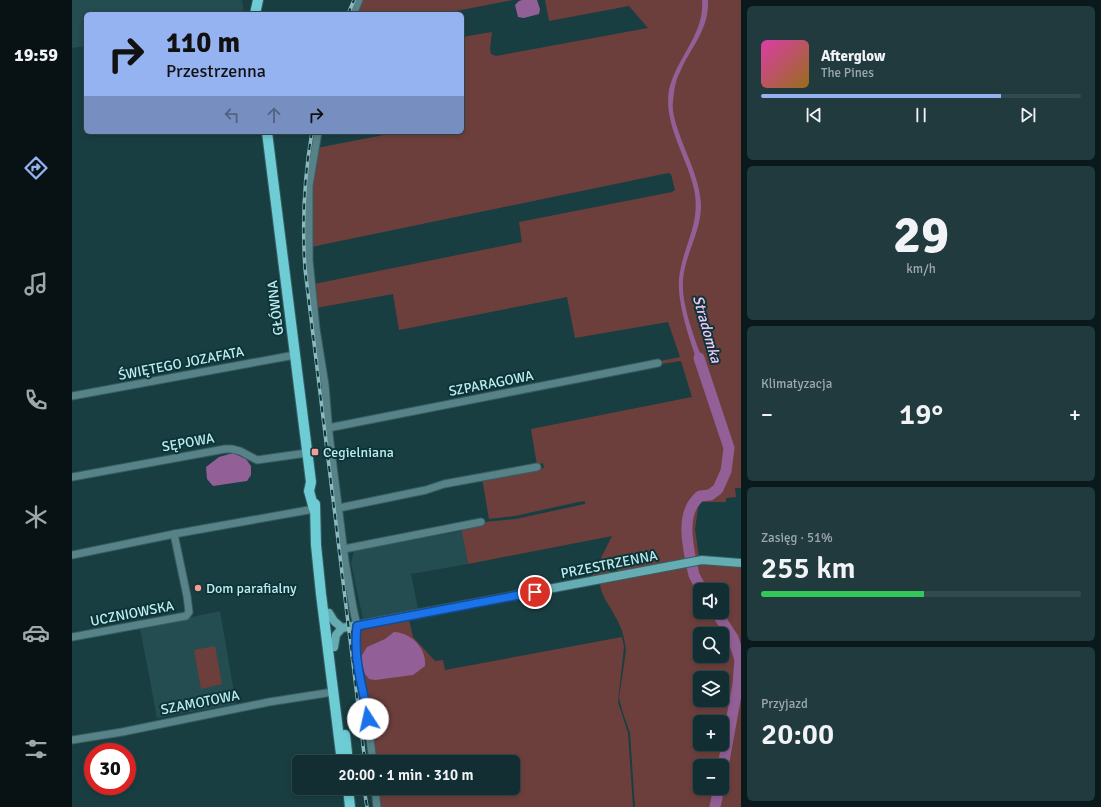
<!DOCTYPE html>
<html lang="pl">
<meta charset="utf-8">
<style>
body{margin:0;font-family:Signika,sans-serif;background:#203a3e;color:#f1f3f6;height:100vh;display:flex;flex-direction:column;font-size:15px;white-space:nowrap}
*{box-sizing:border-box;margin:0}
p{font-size:13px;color:#9da8ac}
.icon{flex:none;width:22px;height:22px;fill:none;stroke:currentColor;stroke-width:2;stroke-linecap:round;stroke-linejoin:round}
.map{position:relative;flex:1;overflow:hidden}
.panel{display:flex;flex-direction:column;gap:6px;padding:6px;background:#0a191c;width:360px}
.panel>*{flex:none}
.hud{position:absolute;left:12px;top:12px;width:380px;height:122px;border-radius:6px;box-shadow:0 2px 6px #0003,0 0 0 1px #324a4d;background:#95b2f1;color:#111;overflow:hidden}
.buttons{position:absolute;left:621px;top:583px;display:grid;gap:8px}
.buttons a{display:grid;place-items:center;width:36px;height:36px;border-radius:6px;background:#132e32;box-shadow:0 2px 6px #0003,0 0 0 1px #324a4d;font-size:20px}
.speed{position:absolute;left:12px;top:743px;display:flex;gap:8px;font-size:20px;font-weight:700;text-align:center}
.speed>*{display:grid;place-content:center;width:52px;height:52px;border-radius:50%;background:#132e32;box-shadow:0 2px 6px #0003,0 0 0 1px #324a4d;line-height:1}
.speed .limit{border:6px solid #d22;background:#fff;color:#111}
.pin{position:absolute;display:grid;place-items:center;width:34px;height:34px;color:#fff;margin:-17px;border:2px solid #fff;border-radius:50%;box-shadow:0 1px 4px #0007}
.me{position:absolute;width:44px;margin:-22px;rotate:350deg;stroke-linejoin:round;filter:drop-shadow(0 0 3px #0008)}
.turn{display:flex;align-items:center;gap:14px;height:84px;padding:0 16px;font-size:18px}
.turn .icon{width:52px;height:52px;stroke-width:2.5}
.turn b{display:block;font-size:28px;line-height:34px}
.lanes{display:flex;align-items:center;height:38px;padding:0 16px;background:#0003;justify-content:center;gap:20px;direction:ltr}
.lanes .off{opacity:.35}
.big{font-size:30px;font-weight:600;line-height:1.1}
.panel .widget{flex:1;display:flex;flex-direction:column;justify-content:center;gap:6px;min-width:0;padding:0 14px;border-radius:6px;background:#203a3e}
.panel .dial{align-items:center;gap:0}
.dial b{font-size:52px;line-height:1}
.song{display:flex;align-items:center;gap:12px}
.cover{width:48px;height:48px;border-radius:6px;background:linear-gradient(135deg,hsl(320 70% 55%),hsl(40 70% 35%))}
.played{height:4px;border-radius:2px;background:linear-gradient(90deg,#95b2f1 75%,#324a4d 75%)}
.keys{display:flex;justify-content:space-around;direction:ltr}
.heat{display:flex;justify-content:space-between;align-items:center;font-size:22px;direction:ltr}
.charge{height:6px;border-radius:3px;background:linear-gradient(90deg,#34c759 51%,#324a4d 0)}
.trip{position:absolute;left:220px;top:755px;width:228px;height:40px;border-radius:6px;background:#132e32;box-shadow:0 2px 6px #0003,0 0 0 1px #324a4d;font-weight:600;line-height:40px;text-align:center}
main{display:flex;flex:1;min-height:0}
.dock{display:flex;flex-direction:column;width:72px;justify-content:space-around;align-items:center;background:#081214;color:#9da8ac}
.dock .icon{width:28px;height:28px}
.dock .active{color:#95b2f1}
.dock b{font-size:18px;color:#f1f3f6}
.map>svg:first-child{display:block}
.built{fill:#234d51}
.green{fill:#6d3f3c;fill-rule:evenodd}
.water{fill:#925f96}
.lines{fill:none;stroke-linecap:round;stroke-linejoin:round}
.river{stroke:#925f96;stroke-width:11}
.street-casing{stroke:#365e62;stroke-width:9}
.secondary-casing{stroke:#365e62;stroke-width:10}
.primary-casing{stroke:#365e62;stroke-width:12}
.street{stroke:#578287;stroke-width:7}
.secondary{stroke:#65acb3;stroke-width:8}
.primary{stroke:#6eccd5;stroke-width:10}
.rail-casing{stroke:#8ab9be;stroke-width:3.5}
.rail{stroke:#0e3437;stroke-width:2;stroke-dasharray:6;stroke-linecap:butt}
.route-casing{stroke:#114b97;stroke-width:10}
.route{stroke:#1a73e8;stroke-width:7}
.poi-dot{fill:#f59c95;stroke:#0e3437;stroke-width:1.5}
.labels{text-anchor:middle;stroke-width:4;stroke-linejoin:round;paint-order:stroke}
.street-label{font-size:14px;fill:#bbeef3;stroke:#0e3437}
.poi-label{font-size:14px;fill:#bbeef3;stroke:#0e3437;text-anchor:start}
.water-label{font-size:15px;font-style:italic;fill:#f2c7f6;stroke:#0e3437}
</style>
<main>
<nav class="dock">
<b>19:59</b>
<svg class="icon active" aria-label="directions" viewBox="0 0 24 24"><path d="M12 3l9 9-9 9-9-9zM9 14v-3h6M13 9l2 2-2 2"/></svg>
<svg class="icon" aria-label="music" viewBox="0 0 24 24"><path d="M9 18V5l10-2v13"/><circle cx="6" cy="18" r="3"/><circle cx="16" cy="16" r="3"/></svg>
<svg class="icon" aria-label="phone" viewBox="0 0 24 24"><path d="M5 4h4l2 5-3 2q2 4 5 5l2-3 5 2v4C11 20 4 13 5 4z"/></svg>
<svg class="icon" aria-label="climate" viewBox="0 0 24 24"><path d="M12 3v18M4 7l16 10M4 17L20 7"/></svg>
<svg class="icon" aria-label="car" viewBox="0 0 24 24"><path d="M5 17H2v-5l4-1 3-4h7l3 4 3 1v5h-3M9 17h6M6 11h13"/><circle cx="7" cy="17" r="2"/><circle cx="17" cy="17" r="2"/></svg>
<svg class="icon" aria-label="filters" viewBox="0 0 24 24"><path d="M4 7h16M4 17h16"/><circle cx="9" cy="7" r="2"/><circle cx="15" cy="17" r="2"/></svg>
</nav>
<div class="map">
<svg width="669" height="807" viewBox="0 0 669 807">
<rect width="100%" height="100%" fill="#193e42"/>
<!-- built -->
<g class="built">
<polygon points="0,0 170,0 172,14 14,14 14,46 0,48"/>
<polygon points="390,531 396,564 339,574 346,609 291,619 279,563 282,551"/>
<polygon points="148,611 164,704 85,718 68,628"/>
</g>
<!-- green -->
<g class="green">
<polygon points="289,0 441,0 369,14 283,14"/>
<polygon points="473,0 669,0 669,488 663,488 664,497 654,498 654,502 627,502 623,529 627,557 548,572 544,570 546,563 544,562 537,574 519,578 540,536 396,564 389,527 413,522 444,519 513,504 513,501 506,502 443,516 417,519 410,478 472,468 471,463 465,465 459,429 620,397 609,361 589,364 588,361 608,357 596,322 503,338 495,297 327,330 321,294 244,308 242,284 450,242 447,222 600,192 603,190 599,174 596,173 239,247 239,186 245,148 327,132 390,132 390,120 392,119 390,107 390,37 420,32 418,49 419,54 424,56 576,28 557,6 477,21"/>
<path d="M637,564L669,566V807H563L558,733L551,713L547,698L554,651C553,639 550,628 544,618C539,607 529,596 528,584L596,569ZM628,590H650V612H628ZM628,634H650V656H628ZM628,678H650V700H628ZM628,722H650V744H628ZM628,766H650V788H628Z"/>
<polygon points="337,620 341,637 363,661 371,660 373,670 550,637 552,647 546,702 556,733 561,807 308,807 306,788 441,788 441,762 303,762 285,654 287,632 294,629"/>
<polygon points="143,646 150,684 129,689 122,650"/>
</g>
<!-- water -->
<g class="water">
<polygon points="450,0 465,0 468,9 467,14 452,18 446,17 443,5 447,1"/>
<path d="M630,0H636C637,31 619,46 608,72C603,81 602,92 601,102C598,121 620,161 625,182C627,189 629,199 629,206C629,232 613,254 611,280C609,307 625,344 634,370L629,372C620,346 602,299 608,272C613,242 629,222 622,189C615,157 591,124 597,90C604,58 633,34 630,0Z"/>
<polygon points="161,453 174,459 179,466 179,475 175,481 141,486 135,479 134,467 147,457"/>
<path d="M322,632C340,633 355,649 353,666L341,675L303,680L297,679L293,674L289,662L290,655L295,647L313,639Z"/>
</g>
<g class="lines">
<!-- river -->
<g class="river">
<path d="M619,562C616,545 611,522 620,506C622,502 625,499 628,496L638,495L646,489L654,471L657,448L627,358"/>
<polyline points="620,566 622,575 630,590"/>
<polyline points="644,612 661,638 668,660 666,684 650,772"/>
<polyline points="643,807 647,788"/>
</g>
<defs>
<g id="street">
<polyline points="281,14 287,0"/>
<polyline points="246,132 237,186 237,260 244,329 253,385 257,434 273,561 281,608 285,626 283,648 285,668 294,707 301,762"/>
<polyline points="0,396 223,355"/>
<polyline points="256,428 586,363"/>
<polyline points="0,477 153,449 160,449 168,451 185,460 235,453"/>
<polyline points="267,508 354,490 372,484 465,467"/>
<polyline points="272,549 409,522"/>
<polyline points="0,555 102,534 242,509"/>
<polyline points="0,637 114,616 117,612 115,596 102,534"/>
<polyline points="0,740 50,732 197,702 261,692"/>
<polyline points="303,788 305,807"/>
</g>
<g id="secondary">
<polyline points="257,613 262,621 270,628"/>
<polyline points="262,647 264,635 270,628 630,560 669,563"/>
</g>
<g id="primary">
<polyline points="183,14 186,0"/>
<polyline points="195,132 239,482 237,491 242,509"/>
<polyline points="243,504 244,545 249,594 270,762"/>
<polyline points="273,735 276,762"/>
<polyline points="276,788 278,807"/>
</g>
</defs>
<!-- street casing -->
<use href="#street" class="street-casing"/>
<!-- secondary casing -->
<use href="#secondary" class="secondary-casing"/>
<!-- primary casing -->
<use href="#primary" class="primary-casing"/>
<!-- street -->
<use href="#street" class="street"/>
<!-- secondary -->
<use href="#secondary" class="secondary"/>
<!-- primary -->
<use href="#primary" class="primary"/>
<defs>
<g id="rail">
<polyline points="276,14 282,0"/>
<path d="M240,132C232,177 230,223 233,269L293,762"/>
<polyline points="292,788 295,807"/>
</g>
</defs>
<!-- rail casing -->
<use href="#rail" class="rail-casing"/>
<!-- rail -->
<use href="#rail" class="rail"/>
</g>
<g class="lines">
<defs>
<path id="route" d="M296,719C291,685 281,662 285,626L463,592"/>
</defs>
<!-- route casing -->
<use href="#route" class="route-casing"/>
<!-- route -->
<use href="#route" class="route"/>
</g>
<!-- markers -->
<g class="poi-dot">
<rect x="239" y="448" width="8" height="8" rx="2"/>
<circle cx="126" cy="588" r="4"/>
</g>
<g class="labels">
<!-- street labels -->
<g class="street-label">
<text transform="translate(203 308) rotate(-97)" y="5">GŁÓWNA</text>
<text transform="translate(109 363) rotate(-11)" y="5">ŚWIĘTEGO JOZAFATA</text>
<text transform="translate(419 383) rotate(-11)" y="5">SZPARAGOWA</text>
<text transform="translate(116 442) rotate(-10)" y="5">SĘPOWA</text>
<text transform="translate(537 564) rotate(-11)" y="5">PRZESTRZENNA</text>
<text transform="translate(60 613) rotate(-11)" y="5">UCZNIOWSKA</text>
<text transform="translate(128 702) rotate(-11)" y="5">SZAMOTOWA</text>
</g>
<!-- poi labels -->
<g class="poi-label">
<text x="251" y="457">Cegielniana</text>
<text x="134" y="593">Dom parafialny</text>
</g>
<!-- water labels -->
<g class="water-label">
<text transform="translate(635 329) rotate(74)" y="5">Stradomka</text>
</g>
</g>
</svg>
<div class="buttons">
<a><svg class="icon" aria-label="sound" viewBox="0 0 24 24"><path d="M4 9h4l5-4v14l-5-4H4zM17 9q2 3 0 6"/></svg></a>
<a><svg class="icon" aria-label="search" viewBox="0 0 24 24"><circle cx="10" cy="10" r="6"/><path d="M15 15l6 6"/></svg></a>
<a><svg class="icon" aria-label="layers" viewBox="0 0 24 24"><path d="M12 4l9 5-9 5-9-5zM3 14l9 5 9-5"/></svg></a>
<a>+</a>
<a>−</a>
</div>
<div class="speed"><div class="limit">30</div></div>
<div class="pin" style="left:463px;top:592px;background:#d93025"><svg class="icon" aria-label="arrive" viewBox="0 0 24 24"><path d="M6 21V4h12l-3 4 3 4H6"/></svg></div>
<svg class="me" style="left:296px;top:719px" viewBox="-20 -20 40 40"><circle r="19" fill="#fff"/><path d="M0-13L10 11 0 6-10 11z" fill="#1a73e8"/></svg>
<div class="trip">20:00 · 1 min · 310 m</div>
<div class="hud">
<div class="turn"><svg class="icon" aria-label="right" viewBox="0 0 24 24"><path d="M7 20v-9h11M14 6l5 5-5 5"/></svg><div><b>110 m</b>Przestrzenna</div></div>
<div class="lanes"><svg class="icon off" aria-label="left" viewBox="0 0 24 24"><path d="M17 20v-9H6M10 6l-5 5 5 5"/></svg><svg class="icon off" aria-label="ahead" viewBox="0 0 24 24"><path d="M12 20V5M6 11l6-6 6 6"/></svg><svg class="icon" aria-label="right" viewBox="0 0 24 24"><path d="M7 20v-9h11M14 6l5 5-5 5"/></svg></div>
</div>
</div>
<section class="panel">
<div class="widget">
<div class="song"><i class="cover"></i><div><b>Afterglow</b><p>The Pines</p></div></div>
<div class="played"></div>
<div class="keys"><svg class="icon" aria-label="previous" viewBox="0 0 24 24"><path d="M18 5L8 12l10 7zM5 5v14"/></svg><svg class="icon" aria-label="pause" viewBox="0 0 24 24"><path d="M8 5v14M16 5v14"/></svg><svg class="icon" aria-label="next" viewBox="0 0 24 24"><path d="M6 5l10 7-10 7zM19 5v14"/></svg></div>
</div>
<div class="widget dial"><b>29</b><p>km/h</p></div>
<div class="widget"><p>Klimatyzacja</p>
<div class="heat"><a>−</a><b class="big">19°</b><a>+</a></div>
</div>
<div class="widget"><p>Zasięg · 51%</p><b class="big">255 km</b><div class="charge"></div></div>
<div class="widget"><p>Przyjazd</p><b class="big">20:00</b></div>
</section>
</main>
